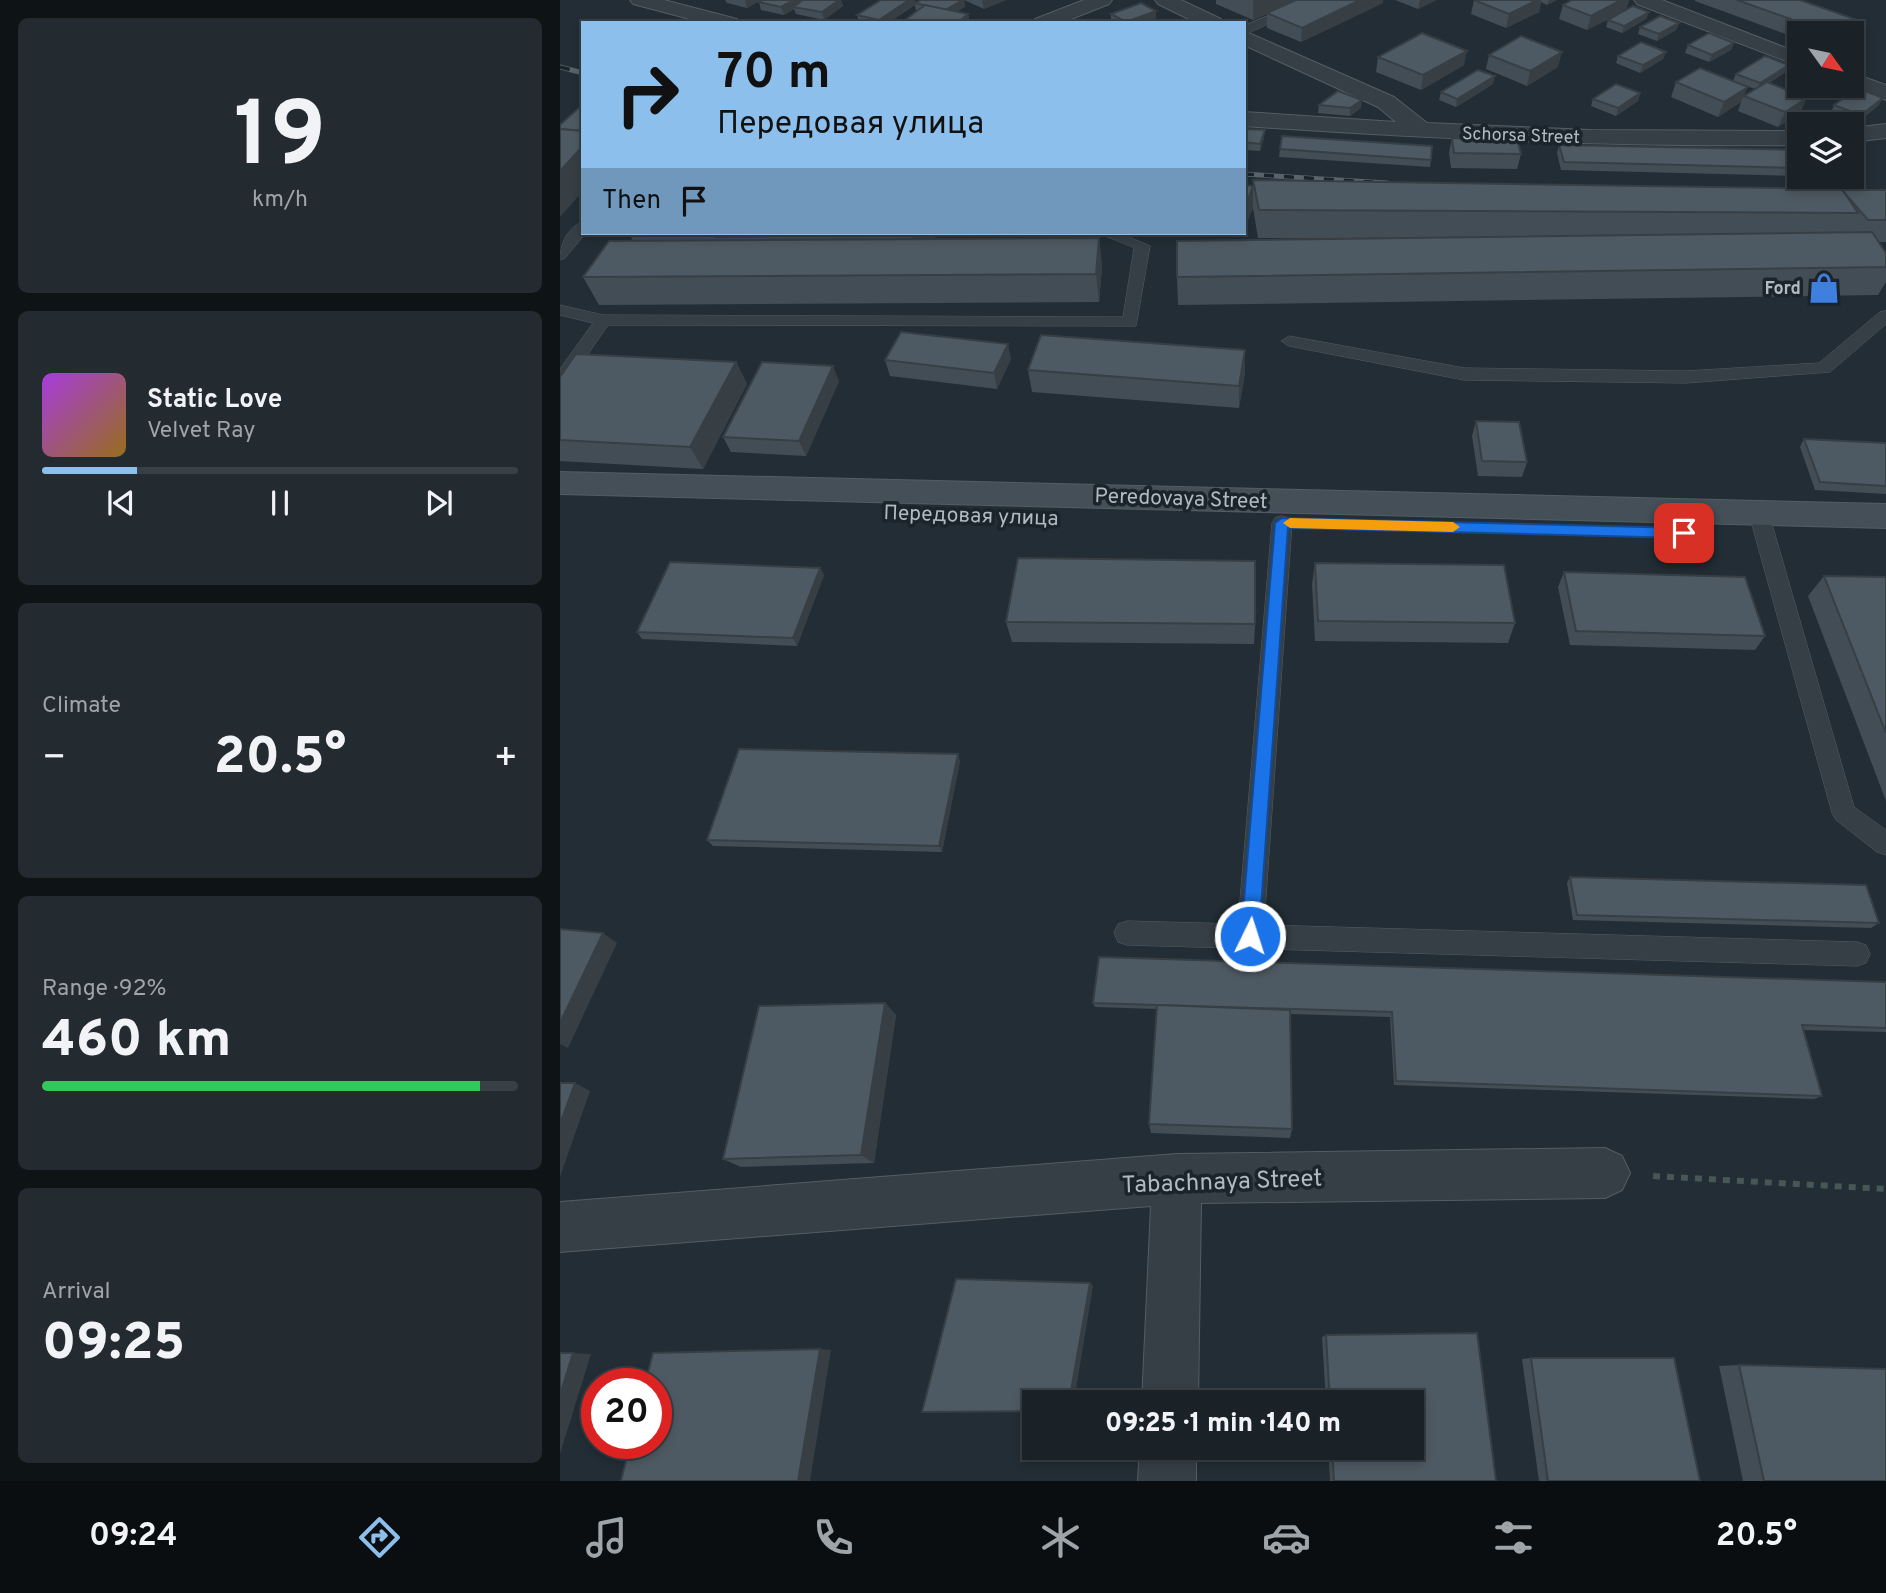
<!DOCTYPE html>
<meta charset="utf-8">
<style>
body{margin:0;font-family:Overpass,sans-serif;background:#232a30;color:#f1f3f6;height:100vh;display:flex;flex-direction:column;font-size:26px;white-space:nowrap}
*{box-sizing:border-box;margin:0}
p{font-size:23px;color:#9fa4a8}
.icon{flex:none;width:38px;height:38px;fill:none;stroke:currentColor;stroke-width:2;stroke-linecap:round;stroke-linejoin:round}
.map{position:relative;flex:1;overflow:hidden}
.details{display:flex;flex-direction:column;gap:18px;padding:18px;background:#0e1316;width:560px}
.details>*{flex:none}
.hud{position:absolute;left:21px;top:21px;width:665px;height:214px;border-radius:0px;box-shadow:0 4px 10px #0003,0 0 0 2px #383f45;background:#8cbfeb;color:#111;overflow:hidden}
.needle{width:46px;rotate:123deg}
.fabs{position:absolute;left:1227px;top:21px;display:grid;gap:14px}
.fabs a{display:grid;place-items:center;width:77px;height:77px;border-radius:0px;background:#1a2228;box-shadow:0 4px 10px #0003,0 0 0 2px #383f45;font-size:35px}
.speed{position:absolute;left:21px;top:1368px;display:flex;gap:14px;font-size:35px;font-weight:700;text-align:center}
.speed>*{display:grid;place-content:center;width:91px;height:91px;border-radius:50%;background:#1a2228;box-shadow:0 4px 10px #0003,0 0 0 2px #383f45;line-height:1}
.speed .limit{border:10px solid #d22;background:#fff;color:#111}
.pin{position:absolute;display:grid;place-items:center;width:60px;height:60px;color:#fff;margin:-30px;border-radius:14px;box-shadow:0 4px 10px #0006}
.me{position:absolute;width:77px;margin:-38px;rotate:4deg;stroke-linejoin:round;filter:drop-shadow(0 0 5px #0008)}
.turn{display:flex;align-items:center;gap:24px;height:147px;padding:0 21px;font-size:32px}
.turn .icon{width:91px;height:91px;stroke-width:2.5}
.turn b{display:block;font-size:49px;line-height:60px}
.then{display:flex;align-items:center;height:66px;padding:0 21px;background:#0003;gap:14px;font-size:26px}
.big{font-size:52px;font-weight:800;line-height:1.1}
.details .tile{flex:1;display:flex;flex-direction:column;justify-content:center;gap:10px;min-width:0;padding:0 24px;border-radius:10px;background:#232a30}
.details .dial{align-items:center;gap:0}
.dial b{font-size:91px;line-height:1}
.song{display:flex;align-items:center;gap:21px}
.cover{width:84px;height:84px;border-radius:10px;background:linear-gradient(135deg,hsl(280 70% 55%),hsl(40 70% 35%))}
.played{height:7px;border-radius:4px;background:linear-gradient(90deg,#8cbfeb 20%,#383f45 20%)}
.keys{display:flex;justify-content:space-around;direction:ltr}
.heat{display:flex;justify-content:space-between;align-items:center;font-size:38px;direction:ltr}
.charge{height:10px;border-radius:5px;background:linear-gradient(90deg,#34c759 92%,#383f45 0)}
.trip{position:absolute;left:462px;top:1390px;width:402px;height:70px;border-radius:0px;background:#1a2228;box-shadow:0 4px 10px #0003,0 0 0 2px #383f45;font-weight:800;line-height:70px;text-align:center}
.dock{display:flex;height:112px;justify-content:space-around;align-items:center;background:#0a0e10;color:#9fa4a8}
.dock .icon{width:49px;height:49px}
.dock .current{color:#8cbfeb}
.dock b{font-size:32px;color:#f1f3f6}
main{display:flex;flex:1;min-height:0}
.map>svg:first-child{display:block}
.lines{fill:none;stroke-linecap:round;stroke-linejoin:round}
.service-casing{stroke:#535d63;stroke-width:1}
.minor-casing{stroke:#535d63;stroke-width:2}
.secondary-casing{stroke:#535d63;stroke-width:2}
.path{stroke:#465756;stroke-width:6;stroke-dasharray:7 7;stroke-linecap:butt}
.service{fill:#363f46;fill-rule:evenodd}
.minor{fill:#363f46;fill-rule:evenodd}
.secondary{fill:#444f58;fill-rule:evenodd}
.rail-casing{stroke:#58636c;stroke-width:5}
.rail{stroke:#1b242a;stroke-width:3.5;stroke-dasharray:10;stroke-linecap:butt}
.wall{fill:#434d55}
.shaded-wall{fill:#373f45}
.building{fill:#4e5a63;stroke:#373f45;stroke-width:2}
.route{fill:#1a73e8;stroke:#114b97;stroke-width:2}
.slow{fill:#f59e0b}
.labels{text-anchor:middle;stroke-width:7;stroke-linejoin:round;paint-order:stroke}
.far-street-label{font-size:18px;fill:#b0bac2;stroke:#1b242a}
.far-poi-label{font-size:18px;font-weight:bold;fill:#b0bac2;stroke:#1b242a;text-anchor:end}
.street-label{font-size:21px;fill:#b0bac2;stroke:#1b242a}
.near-street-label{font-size:24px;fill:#b0bac2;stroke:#1b242a}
</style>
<main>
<section class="details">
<div class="tile dial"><b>19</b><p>km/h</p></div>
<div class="tile">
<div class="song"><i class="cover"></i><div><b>Static Love</b><p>Velvet Ray</p></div></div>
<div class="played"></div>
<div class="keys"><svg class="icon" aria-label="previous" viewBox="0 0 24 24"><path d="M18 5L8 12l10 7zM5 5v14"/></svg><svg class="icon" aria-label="pause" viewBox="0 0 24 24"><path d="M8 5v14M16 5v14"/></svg><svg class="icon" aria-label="next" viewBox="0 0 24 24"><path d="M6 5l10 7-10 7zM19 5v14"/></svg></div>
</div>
<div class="tile"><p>Climate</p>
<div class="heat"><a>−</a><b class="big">20.5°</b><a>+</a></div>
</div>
<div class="tile"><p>Range · 92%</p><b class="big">460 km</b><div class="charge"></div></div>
<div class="tile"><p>Arrival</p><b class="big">09:25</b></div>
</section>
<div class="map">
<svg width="1326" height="1481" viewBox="0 0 1326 1481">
<rect width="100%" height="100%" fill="#222d35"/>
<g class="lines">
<defs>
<g id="service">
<polygon points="745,0 761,0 684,35 684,26"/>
<path d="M23,222V233H26L5,258L0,260C0,245 7,227 23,222Z"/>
<polygon points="538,233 560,233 590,246 576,326 48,325 6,386 0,388 0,369 33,323 0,315 0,305 43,315 563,317 574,248"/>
<polygon points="1326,311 1326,324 1270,372 1126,383 904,380 729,346 721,341 729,336 904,368 1126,371 1259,363 1320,312"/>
<polygon points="1199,507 1206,509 1209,514 1294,807 1326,830 1326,855 1317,852 1276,820 1272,813 1189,514 1192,509"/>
<polygon points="722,516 729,518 732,523 704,925 1297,942 1306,945 1310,954 1306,963 1297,966 567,945 558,942 554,933 558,924 567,921 678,924 712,523 715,518"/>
</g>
<g id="minor">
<polygon points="70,0 104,0 177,19 180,23 145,23 73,4"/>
<polygon points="524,0 552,0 549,4 501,23 472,23 475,19"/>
<polygon points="595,0 621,0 661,19 664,23 637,23 598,4"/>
<polygon points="1074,0 1102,0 1239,53 1239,66 1077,4"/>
<path d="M684,31L834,97L867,123L1031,130L1239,131V145C1053,147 869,139 684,126V112L836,122L818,107L684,45Z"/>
<polygon points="1292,73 1326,85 1326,100 1287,86 1292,86"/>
<polygon points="1326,124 1326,138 1292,142 1292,128"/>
<polygon points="1045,1148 1062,1156 1070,1173 1062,1190 1045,1198 641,1203 638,1402 582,1402 591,1206 0,1252 0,1202 617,1154"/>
<polygon points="580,1447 636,1447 636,1481 578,1481"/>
</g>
<polygon id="secondary" points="0,472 1326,504 1326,528 0,494"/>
</defs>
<!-- service casing -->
<use href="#service" class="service-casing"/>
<!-- minor casing -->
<use href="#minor" class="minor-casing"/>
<!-- secondary casing -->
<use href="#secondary" class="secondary-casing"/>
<!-- path -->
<polyline class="path" points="1093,1176 1326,1189"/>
<!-- service -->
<use href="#service" class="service"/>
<!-- minor -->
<use href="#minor" class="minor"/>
<!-- secondary -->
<use href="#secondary" class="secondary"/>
<defs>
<g id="rail">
<polyline points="0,67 23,73"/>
<polyline points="684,174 827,183"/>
</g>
</defs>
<!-- rail casing -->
<use href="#rail" class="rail-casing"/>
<!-- rail -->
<use href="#rail" class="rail"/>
</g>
<!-- wall -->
<g class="wall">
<polygon points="165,0 201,0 187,8 167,3"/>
<polygon points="202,0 281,0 283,6 264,20 236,14 234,9 224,15 201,10 199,2"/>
<polygon points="321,0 355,0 355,3 361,0 446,0 424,9 404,0 405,7 396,12 408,14 410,23 341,23 358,11 356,11 355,5 328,23 299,23 297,15"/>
<polygon points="656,0 823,0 823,3 741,42 707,28 707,14 693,20 656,4"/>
<polygon points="835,0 876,0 858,9"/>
<polygon points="914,0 997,0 987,5 981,2 979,12 946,28 911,14"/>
<polygon points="1012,0 1069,0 1066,10 1027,30 999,19 1003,5"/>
<polygon points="1135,0 1240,0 1303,22 1296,36 1292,39 1292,33 1239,33 1239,39 1135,1"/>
<polygon points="1089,12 1086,19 1062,33 1046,27 1048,20"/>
<polygon points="551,14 596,18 585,23 553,23 551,22"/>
<polygon points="1119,23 1116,30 1097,41 1078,34 1080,27"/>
<polygon points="1174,43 1171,50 1149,62 1125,53 1128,45"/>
<polygon points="1106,52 1103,59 1080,73 1056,63 1058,56"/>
<polygon points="929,55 998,67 967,86 926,69"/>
<polygon points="818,57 904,65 861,90 816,72"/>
<polygon points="1229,65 1226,72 1209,83 1240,113 1218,127 1178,111 1181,102 1158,117 1111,97 1116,82 1184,96 1195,89 1173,81 1176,74"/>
<polygon points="933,84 896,107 879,100 881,92"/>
<polygon points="1080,93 1078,101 1056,116 1031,106 1033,99"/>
<polygon points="759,105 801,108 790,116 758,113"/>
<polygon points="1274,105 1319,105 1297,123 1271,113"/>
<polygon points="684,129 704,138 700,151 684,150"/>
<polygon points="892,138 961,154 957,169 891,168 889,153"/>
<polygon points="999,145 1239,150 1239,176 1001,170 997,153"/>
<polygon points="720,149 871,160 870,167 719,157"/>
<polygon points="693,180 1326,190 1326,242 1319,242 1326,253 1326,282 1318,295 618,305 617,277 816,239 698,238 693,208"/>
<polygon points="69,233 378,233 374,239 539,238 542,267 539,302 39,305 23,277 73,241"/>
<polygon points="647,233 684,233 682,237"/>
<polygon points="451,359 437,389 330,376 325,360"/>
<polygon points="176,362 187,384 143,469 0,461 0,377"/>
<polygon points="468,370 685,373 679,408 472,392"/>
<polygon points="279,381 246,456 171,452 163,437"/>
<polygon points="916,421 967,462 962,477 918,476 912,436"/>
<polygon points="1244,439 1326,443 1326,494 1255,490 1240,447"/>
<polygon points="755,563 955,623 948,643 755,641 752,584"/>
<polygon points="260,568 264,575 237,646 82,639 77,632"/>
<polygon points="1004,572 1205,636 1195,650 1010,645 998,587"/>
<polygon points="1264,576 1326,577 1326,801 1248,596"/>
<polygon points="446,622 695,624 694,644 452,642"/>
<polygon points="400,761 382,852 153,846 147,840"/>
<polygon points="1010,877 1319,923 1311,928 1013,920 1007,883"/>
<polygon points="1326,982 1326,1032 1243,1030 1262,1096 1254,1099 834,1085 830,1017 730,1014 732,1129 730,1138 591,1133 589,1124 597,1009 535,1007 533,1003"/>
<polygon points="325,1003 336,1015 314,1163 181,1167 163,1159"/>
<polygon points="917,1333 936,1481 770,1481 768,1447 852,1447 852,1402 766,1402 762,1337 766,1335"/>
<polygon points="971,1358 1140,1481 979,1481 962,1359"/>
<polygon points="1179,1365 1326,1481 1183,1481 1159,1366"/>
</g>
<!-- shaded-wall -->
<g class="shaded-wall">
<polygon points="186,0 201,0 187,8 185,1"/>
<polygon points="234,0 243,0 233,7 234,9 224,15 221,7"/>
<polygon points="279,0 281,0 283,6 264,20 262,12"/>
<polygon points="349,0 355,0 356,4 328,23 320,23 319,20"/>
<polygon points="404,0 405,7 385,18 384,10"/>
<polygon points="422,0 446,0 424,9"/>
<polygon points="693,0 741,0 693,20"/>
<polygon points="800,0 823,0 823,3 741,42 742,28"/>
<polygon points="860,0 876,0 858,9"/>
<polygon points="977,0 981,0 979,12 946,28 949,14"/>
<polygon points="989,0 997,0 987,5"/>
<polygon points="1061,0 1069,0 1066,10 1027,30 1031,16"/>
<polygon points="596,11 596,18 585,23 566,23"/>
<polygon points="1089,12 1086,19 1062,33 1064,26"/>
<polygon points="408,14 410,23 397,23"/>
<polygon points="1303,22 1296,36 1292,39 1292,33 1285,33"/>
<polygon points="1119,23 1116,30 1097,41 1099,34"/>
<polygon points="1174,43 1171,50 1149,62 1152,55"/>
<polygon points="907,51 904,65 861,90 863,75"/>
<polygon points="1002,52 998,67 967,86 970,71"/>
<polygon points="1106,52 1103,59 1080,73 1083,65"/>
<polygon points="1229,65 1226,72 1197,90 1200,83"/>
<polygon points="935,76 933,84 896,107 897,99"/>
<polygon points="1188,87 1181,102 1158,117 1164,102"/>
<polygon points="1080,93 1078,101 1056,116 1058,108"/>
<polygon points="1247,98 1240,113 1218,127 1225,112"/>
<polygon points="1323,98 1319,105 1297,123 1301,115"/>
<polygon points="802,100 801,108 790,116 790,108"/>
<polygon points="705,130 704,138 700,151 700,144"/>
<polygon points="23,146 23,191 0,217 0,171"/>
<polygon points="693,186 693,208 684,231 684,210"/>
<polygon points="352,233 378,233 359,262 352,234"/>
<polygon points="539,238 542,267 539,302 536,274"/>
<polygon points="448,344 451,359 437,389 434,373"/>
<polygon points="685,350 685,373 679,408 679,386"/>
<polygon points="176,362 187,384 143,469 130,447"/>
<polygon points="273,366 279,381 246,456 239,441"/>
<polygon points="260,568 264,575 237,646 233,638"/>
<polygon points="398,754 400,761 382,852 379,846"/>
<polygon points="43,933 57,943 8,1048 0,1044 0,1023"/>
<polygon points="325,1003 336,1015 314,1163 301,1155"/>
<polygon points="15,1083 30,1091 0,1177 0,1124"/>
<polygon points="530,1283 533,1286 514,1402 509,1402"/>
<polygon points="260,1349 271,1350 250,1481 238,1481"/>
<polygon points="13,1353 31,1354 0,1454 0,1395"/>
</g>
<!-- building -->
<g class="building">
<polygon points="202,0 234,0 221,7 199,2"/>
<polygon points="243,0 279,0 262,12 233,7"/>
<polygon points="321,0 349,0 319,20 297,15"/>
<polygon points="361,0 403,0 385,10 355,3"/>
<polygon points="736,0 800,0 742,28 707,13"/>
<polygon points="914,0 977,0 949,14"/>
<polygon points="1012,0 1061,0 1031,16 1003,5"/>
<polygon points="1177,0 1240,0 1303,22 1285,33 1270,33"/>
<polygon points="581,3 596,11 566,22 551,14"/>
<polygon points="365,5 408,14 397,23 341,23"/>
<polygon points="1073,6 1089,12 1064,26 1048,20"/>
<polygon points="1100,16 1119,23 1099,34 1080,27"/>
<polygon points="862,33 907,51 863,75 818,57"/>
<polygon points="1149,33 1174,43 1152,55 1128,45"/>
<polygon points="961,36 1002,52 970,71 929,55"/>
<polygon points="1081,42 1106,52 1083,65 1058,56"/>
<polygon points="1205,56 1229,65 1200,83 1176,74"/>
<polygon points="1140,68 1188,87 1164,102 1116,82"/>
<polygon points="918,70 935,76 897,99 881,92"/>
<polygon points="1207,82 1247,98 1225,112 1184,96"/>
<polygon points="1056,84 1080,93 1058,108 1033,99"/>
<polygon points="1297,88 1323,98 1301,115 1274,105"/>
<polygon points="778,91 802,100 790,108 759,105"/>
<polygon points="23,104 23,131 0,129 0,125"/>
<polygon points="0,129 23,131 23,146 0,171"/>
<polygon points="684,129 705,130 700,144 684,142"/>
<polygon points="722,136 872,146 871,160 720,149"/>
<polygon points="892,138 957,139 961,154 894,153"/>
<polygon points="999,145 1239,150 1239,168 1004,162"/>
<polygon points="693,180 1282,189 1298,213 699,210"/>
<polygon points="684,185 693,186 684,210"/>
<polygon points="1282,190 1326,190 1326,220 1308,220"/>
<polygon points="1312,232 1326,253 1326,267 617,277 617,241"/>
<polygon points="156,233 352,233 352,234 156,237"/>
<polygon points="539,238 536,274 23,277 49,241"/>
<polygon points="341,332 448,344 434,373 325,360"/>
<polygon points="481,335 685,350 679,386 468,370"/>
<polygon points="16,354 176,362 130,447 0,440 0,377"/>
<polygon points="202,362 273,366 239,441 163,437"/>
<polygon points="916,421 959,422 967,462 922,461"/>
<polygon points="1244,439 1326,443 1326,486 1260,482"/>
<polygon points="458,558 695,561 695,624 446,622"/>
<polygon points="110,562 260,568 233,638 77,632"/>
<polygon points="755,563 944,565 955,623 758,621"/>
<polygon points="1004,572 1185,577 1205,636 1016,631"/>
<polygon points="1264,576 1326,577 1326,733"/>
<polygon points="179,749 398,754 379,846 147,840"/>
<polygon points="1010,877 1306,885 1319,923 1017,915"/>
<polygon points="0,929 43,933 0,1023"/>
<polygon points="539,957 1326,982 1326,1028 1242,1025 1262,1096 836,1081 832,1012 533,1003"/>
<polygon points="325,1003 301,1155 163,1159 199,1006"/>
<polygon points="597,1005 730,1010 732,1129 589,1124"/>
<polygon points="0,1083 15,1083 0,1124"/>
<polygon points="396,1279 530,1283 509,1402 474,1402 474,1411 362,1412"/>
<polygon points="917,1333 936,1481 774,1481 772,1447 852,1447 852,1402 770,1402 766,1335"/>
<polygon points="260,1349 238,1481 61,1481 70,1444 96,1444 96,1384 85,1384 93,1353"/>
<polygon points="0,1353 13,1353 0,1395"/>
<polygon points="971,1358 1114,1358 1140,1481 988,1481"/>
<polygon points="1179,1365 1326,1369 1326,1481 1204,1481"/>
</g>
<!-- route -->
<polygon class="route" points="722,518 1124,528 1131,533 1124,538 728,528 699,936 697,942 690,945 684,942 681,936 715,523"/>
<!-- slow -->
<polygon class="slow" points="730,518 893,522 900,527 893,532 730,528 723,523"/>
<!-- icons -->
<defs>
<symbol id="shop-bare" viewBox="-9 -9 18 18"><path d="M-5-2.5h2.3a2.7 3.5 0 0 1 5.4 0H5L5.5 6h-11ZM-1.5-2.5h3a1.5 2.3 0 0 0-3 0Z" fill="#3f7fe0" stroke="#1b242a" stroke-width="2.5" paint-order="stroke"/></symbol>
</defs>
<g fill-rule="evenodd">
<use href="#shop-bare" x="1242" y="266" width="44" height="44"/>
</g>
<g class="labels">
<!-- far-street labels -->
<g class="far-street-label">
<text transform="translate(961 135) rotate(2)" y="6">Schorsa Street</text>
</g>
<!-- far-poi labels -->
<g class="far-poi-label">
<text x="1241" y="294">Ford</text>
</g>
<!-- street labels -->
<g class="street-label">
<text transform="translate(621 498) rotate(2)" y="7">Peredovaya Street</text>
<text transform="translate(411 515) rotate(2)" y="7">Передовая улица</text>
</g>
<!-- near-street labels -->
<g class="near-street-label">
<text transform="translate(662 1181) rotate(-2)" y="8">Tabachnaya Street</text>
</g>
</g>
</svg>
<div class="fabs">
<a><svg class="needle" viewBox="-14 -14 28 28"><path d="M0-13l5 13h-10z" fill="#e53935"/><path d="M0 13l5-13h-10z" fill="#9fa4a8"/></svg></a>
<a><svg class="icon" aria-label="layers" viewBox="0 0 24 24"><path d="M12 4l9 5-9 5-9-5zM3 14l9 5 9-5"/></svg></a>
</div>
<div class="speed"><div class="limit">20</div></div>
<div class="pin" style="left:1124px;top:533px;background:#d93025"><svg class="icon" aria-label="arrive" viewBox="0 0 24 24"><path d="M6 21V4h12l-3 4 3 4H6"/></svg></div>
<svg class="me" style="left:690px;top:936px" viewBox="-20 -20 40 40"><circle r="17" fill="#1a73e8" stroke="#fff" stroke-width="3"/><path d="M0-11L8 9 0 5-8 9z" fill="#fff"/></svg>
<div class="trip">09:25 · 1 min · 140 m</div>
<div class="hud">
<div class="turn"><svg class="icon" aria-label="right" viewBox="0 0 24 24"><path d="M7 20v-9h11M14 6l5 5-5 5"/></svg><div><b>70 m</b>Передовая улица</div></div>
<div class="then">Then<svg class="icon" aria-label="arrive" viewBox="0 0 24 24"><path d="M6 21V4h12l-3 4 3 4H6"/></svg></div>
</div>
</div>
</main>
<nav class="dock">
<b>09:24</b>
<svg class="icon current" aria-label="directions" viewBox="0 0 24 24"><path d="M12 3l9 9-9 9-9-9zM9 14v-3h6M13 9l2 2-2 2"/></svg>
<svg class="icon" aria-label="music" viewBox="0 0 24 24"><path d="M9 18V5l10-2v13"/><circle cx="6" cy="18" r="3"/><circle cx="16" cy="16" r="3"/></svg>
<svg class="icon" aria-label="phone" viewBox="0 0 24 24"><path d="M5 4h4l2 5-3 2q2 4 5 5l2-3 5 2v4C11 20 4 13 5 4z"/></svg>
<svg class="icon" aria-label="climate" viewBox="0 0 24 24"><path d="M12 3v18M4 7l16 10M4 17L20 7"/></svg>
<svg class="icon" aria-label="car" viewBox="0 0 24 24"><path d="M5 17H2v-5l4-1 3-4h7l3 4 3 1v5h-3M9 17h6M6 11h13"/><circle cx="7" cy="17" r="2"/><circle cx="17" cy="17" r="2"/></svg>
<svg class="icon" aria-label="filters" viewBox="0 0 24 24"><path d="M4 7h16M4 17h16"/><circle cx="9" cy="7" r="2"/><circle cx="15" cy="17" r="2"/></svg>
<b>20.5°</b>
</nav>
